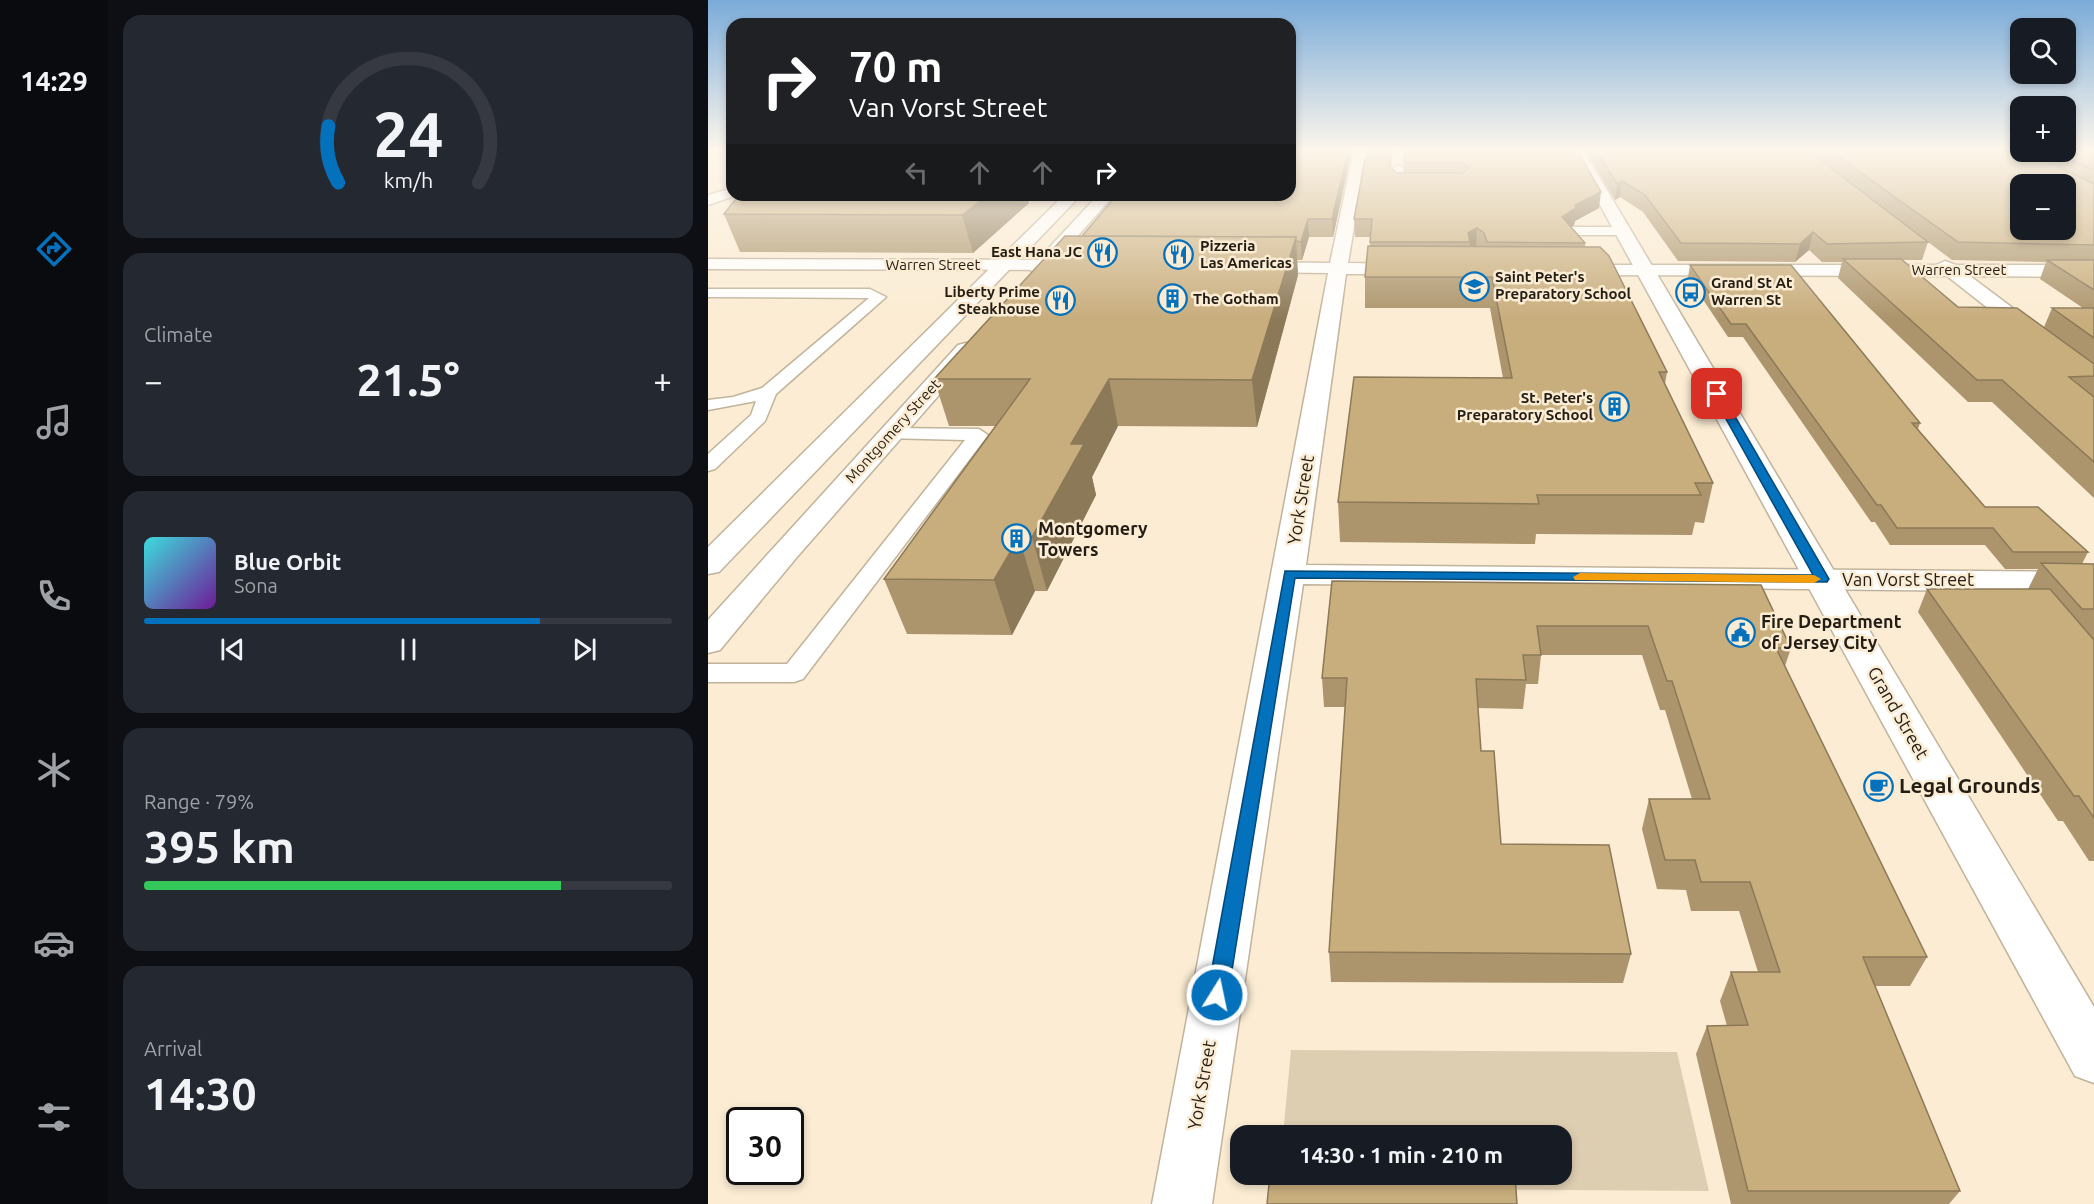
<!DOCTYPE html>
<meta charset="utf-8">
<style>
body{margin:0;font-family:Ubuntu,sans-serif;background:#242831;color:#f1f3f6;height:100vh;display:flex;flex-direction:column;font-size:22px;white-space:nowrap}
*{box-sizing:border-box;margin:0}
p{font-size:20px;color:#9ea1a6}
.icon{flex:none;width:33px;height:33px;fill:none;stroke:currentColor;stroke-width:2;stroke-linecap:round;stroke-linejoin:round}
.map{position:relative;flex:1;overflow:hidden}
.panel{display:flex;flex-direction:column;gap:15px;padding:15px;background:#0d0f14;width:600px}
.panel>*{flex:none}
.hud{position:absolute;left:18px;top:18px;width:570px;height:183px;border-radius:18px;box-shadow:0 3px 9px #0003;background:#202124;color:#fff;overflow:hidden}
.controls{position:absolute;left:1302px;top:18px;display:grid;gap:12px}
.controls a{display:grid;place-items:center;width:66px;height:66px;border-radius:12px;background:#171b24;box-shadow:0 3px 9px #0003;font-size:30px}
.speed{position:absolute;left:18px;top:1107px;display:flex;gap:12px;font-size:30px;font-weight:700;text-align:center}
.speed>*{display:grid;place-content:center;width:78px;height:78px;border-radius:50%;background:#171b24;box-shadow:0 3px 9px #0003;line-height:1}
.speed .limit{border:3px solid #111;border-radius:9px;background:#fff;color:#111}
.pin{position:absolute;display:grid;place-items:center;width:51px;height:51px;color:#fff;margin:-26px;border-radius:12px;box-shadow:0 3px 9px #0006}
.me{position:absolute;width:66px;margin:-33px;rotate:10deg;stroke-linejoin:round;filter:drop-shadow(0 0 4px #0008)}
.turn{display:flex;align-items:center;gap:21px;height:126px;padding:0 24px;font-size:27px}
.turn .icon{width:78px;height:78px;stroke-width:2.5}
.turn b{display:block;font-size:42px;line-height:51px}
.lanes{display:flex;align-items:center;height:57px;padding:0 24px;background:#0003;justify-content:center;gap:30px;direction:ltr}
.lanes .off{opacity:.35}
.big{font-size:45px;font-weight:700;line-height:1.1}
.panel .tile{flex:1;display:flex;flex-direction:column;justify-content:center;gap:9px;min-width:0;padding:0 21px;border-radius:18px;background:#242831}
.panel .dial{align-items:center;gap:0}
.dial svg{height:156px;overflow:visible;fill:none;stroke:#363941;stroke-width:7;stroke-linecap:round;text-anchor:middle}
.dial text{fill:#f1f3f6;stroke:none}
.song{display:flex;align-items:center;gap:18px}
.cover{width:72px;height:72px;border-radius:9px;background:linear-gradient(135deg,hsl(180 70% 55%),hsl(280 70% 35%))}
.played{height:6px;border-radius:3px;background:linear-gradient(90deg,#0371bc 75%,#363941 75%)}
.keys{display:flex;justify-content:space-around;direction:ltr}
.heat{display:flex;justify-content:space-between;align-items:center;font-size:33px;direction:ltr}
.charge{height:9px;border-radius:4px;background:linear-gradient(90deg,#34c759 79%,#363941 0)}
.trip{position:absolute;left:522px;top:1125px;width:342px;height:60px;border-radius:18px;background:#171b24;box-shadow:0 3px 9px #0003;font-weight:700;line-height:60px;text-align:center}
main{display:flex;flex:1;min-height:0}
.menu{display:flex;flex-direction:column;width:108px;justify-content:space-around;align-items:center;background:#090b0e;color:#9ea1a6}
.menu .icon{width:42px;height:42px}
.menu .on{color:#0371bc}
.menu b{font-size:27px;color:#f1f3f6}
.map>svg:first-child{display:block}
.green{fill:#deceb1}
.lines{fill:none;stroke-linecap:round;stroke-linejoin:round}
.service-casing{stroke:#c1b39b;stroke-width:3}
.minor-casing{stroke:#c1b39b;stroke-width:3}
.tertiary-casing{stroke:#c1b39b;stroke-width:3}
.service{fill:#fff;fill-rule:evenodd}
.minor{fill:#fff;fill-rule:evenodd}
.tertiary{fill:#fff;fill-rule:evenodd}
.wall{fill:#ac956c;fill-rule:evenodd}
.shaded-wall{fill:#8c7958}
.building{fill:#c8ad7d;stroke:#8c7958;stroke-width:1.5;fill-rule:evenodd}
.route{fill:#0371bc;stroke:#02497a;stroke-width:1.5}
.slow{fill:#f59e0b}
.labels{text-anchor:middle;stroke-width:5;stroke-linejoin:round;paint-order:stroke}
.far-poi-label{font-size:15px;font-weight:bold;fill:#231d14;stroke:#fbecd3;text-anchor:start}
.far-street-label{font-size:15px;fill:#231d14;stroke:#fbecd3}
.street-label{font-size:18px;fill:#231d14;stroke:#fbecd3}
.poi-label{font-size:18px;font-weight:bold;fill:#231d14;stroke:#fbecd3;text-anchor:start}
.near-poi-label{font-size:21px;font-weight:bold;fill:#231d14;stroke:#fbecd3;text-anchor:start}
</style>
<main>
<nav class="menu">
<b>14:29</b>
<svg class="icon on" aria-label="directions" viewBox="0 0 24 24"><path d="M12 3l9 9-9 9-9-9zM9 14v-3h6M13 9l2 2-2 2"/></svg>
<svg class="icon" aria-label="music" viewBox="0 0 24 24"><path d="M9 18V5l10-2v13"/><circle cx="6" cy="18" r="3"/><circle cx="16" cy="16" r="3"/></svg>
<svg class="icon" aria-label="phone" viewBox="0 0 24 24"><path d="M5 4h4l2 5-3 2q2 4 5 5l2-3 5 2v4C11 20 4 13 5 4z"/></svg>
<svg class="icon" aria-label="climate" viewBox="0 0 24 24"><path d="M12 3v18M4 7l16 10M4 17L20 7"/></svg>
<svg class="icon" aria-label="car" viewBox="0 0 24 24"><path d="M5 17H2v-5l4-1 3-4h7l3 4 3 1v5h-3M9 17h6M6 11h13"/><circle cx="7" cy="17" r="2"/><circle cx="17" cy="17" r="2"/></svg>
<svg class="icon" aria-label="filters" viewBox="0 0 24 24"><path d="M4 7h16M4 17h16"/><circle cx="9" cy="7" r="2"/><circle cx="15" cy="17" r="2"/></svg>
</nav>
<section class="panel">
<div class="tile dial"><svg viewBox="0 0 100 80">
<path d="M14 69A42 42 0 1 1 86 69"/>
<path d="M14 69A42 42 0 0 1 9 40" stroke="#0371bc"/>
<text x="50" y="56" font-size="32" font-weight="700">24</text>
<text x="50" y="72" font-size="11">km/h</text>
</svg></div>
<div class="tile"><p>Climate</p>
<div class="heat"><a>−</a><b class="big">21.5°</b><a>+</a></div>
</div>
<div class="tile">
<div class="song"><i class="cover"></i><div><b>Blue Orbit</b><p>Sona</p></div></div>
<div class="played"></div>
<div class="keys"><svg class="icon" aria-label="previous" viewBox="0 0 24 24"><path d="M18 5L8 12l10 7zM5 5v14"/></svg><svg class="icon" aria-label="pause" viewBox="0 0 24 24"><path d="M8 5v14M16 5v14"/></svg><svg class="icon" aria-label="next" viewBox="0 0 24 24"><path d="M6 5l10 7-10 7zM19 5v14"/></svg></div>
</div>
<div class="tile"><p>Range · 79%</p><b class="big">395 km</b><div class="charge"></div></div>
<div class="tile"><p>Arrival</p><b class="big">14:30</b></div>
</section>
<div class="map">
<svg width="1386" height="1204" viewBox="0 0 1386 1204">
<rect width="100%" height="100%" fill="#fbecd3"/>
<!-- green -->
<polygon class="green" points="583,1050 969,1052 1001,1191 570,1188 571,1174 854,1174 854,1136 575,1135"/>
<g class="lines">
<defs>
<g id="service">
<polygon points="690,165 695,168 694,180 716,181 716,185 685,185 685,168"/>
<polygon points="866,227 915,227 921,231 915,235 870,235 867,240 859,240 857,237 862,228"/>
<polygon points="0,289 162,289 178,297 68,394 57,421 7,469 0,471 0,454 43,415 48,401 0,410 0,400 25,397 54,388 161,298 0,297"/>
<polygon points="183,428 271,429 280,435 95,679 86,682 0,682 0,664 79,664 257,440 176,438 174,434"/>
</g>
<g id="minor">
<polygon points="646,150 659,150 640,263 703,264 712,269 703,274 638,274 598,565 1386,572 1386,592 595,584 504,1204 444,1204 620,273 545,272 536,267 545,262 622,263"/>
<polygon points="0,259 370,260 379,265 370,270 0,269"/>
<polygon points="1237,261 1248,265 1386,265 1386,277 1262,276 1386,369 1386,387 1378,385 1239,276 863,275 854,270 863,265 1228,265"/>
</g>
<g id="tertiary">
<polygon points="862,150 875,150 1386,1007 1386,1083 1367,1076"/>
<polygon points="24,188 24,195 29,195 0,205 0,195"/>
<polygon points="356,195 373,195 11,572 0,574 0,547"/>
<polygon points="390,195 406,195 337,273 325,273 322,269 325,265"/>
<polygon points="258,343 266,345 269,350 266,355 89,557 12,650 0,653 0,620 250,345"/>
</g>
</defs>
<!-- service casing -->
<use href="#service" class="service-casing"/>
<!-- minor casing -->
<use href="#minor" class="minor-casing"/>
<!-- tertiary casing -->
<use href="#tertiary" class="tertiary-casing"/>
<!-- service -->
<use href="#service" class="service"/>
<!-- minor -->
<use href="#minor" class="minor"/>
<!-- tertiary -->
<use href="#tertiary" class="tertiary"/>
</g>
<!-- wall -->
<g class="wall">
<polygon points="582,150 644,150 625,237 601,237 594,260 589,260 590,275 549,427 410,426 384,477 388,495 339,591 327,591 304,635 199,634 176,579 287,426 241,426 226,379 374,236 582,195"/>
<polygon points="659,150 684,150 683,168 689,173 696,173 696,163 869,150 891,208 867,221 866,225 863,227 877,243 877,247 959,372 957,384 1005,483 996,523 987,522 984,535 828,534 827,544 632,542 630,502 795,378 782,308 657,308 657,277 662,246 662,237 647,237 646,219 659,159"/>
<path d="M877,150H1312V152L1386,150V498L1284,402H1260L1130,278L1134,262H1114L1101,250L1087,262L970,261L935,212L912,197L907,200ZM1220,242L1244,260L1338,262L1332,279L1375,308H1344L1336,327L1250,307L1194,260H1214Z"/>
<polygon points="321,203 265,253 32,252 16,214"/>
<polygon points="982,265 1212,423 1210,429 1277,507 1380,552 1374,564 1386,564 1386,861 1381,861 1355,821 1350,821 1210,612 1219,589 1320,589 1330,569 1297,569 1277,545 1182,545 1167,522 1163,522 1035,337 1020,337 980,277"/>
<polygon points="624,581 1053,585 1083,648 1077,666 1219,957 1202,986 1167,986 1252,1191 1241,1204 1023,1204 988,1054 999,1026 1019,1026 1012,1001 1023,972 1050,972 1031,911 983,911 978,890 949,889 934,829 941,799 984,799 957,710 952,710 934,655 833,655 830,684 818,684 815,709 770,708 773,751 793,844 923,954 915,983 623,982 621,952 637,707 616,707 614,678"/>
</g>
<!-- shaded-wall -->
<g class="shaded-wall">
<polygon points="640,150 644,150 625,237 624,219"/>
<polygon points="914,181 912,197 907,200 909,184"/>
<polygon points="893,192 891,208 867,221 866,225 852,235 854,217 867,205"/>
<polygon points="280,195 319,195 321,203 265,253 254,215"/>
<polygon points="600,219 601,237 594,260 593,242"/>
<polygon points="769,228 768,246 762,250 762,242 760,233"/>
<polygon points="1105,232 1101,250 1087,262 1092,244"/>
<polygon points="588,237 590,275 549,427 544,380"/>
<polygon points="401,379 410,426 384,477 388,495 339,591 324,537 363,444"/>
<polygon points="311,537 327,591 304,635 286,580"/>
</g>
<!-- building -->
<g class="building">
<polygon points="582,150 640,150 624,219 600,219 593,242 588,241 588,237 374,236 409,195 582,195"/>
<polygon points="697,150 869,150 893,192 867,205 868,208 854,217 877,243 779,242 776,233 769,228 760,233 762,242 662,242 664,219 646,219 657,159 682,158 682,167 689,173 754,173 761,168 754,163 696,163"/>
<polygon points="888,150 1099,150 1220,242 1119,244 1105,232 1092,244 973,243 937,195 914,181 909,184"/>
<path d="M1121,150H1312V152H1320L1386,184V245L1250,242ZM1312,184H1358V230H1312Z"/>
<polygon points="1358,150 1386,150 1386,170 1347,152 1358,152"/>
<polygon points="31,195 280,195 254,215 16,214"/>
<polygon points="357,236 588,237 544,380 401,379 363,444 376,444 324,537 311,537 286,580 176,579 322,379 226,379"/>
<polygon points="660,246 892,247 901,256 959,372 951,372 1005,483 987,483 993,495 829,495 831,504 630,502 646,377 804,378 784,277 657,277"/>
<polygon points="1135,259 1193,259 1250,307 1309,308 1386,364 1386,376 1361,377 1386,397 1386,462 1294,380 1269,380"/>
<polygon points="1339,260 1386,260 1386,290"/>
<polygon points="982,265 1083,265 1212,423 1204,423 1277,507 1330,507 1380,552 1305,552 1285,528 1189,528 1173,505 1169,505 1038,324 1023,324"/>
<polygon points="1344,308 1386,308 1386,338"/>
<polygon points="1333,563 1386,564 1386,609 1374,609"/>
<polygon points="624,581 1053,585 1083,648 1068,648 1219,957 1155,957 1252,1191 1040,1191 999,1026 1040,1025 1023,972 1072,972 1042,882 993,882 987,860 957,860 941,799 1002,799 964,681 959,681 940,626 829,626 833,655 815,655 818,680 768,679 773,751 786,751 793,844 901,845 923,954 621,952 639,678 614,678"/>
<polygon points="1219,589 1342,589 1386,640 1386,818 1371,796 1366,796"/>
<polygon points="562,1174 807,1175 809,1204 559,1204"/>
</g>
<!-- sky -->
<linearGradient id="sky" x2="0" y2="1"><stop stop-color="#7aabd9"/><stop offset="0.47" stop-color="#fdf6eb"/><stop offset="1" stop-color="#fdf6eb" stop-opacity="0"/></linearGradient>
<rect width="1386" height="319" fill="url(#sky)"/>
<!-- route -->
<polygon class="route" points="1006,392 1014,394 1121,579 1119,582 587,578 520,995 517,1002 509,1005 502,1002 499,995 577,571 1105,575 1004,394"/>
<!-- slow -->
<polygon class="slow" points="872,573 1106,575 1113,579 1106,583 867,580 865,577"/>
<!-- icons -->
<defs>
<symbol id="restaurant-ring" viewBox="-11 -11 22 22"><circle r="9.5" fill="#fbecd3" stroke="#0371bc" stroke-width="1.5"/><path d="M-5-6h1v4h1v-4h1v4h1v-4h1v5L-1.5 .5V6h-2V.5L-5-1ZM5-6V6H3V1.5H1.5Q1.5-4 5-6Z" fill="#0371bc"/></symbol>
<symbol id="school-ring" viewBox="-11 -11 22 22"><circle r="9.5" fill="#fbecd3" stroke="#0371bc" stroke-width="1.5"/><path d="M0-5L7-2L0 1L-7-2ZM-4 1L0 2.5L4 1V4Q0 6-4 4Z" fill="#0371bc"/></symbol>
<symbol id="bus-ring" viewBox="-11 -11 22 22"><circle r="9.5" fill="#fbecd3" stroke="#0371bc" stroke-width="1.5"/><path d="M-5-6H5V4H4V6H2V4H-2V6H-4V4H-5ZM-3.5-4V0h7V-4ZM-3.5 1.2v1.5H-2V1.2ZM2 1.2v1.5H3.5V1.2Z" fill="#0371bc"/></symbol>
<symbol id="building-ring" viewBox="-11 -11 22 22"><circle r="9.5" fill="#fbecd3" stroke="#0371bc" stroke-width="1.5"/><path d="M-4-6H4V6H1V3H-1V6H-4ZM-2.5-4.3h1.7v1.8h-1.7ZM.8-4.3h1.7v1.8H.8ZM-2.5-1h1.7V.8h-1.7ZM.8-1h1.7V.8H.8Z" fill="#0371bc"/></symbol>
<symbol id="civic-ring" viewBox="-11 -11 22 22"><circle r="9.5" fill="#fbecd3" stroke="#0371bc" stroke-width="1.5"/><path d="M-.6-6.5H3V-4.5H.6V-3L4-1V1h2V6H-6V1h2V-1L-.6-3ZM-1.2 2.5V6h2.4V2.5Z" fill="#0371bc"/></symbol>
<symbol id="cafe-ring" viewBox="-11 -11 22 22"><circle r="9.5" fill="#fbecd3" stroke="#0371bc" stroke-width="1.5"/><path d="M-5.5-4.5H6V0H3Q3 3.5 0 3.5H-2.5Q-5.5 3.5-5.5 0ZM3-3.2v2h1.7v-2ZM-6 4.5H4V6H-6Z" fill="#0371bc"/></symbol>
</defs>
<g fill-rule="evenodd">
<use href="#restaurant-ring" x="378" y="236" width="33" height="33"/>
<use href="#restaurant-ring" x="454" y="238" width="33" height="33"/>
<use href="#school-ring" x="750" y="270" width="33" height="33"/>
<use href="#bus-ring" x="966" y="276" width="33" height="33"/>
<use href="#building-ring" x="448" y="282" width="33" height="33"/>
<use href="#restaurant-ring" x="336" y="284" width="33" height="33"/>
<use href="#building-ring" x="890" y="390" width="33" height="33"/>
<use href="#building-ring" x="292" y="522" width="33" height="33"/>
<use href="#civic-ring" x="1016" y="616" width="33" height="33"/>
<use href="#cafe-ring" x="1154" y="770" width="33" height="33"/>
</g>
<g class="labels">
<!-- far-poi labels -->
<g class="far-poi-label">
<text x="492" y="251">Pizzeria<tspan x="492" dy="17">Las Americas</tspan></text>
<text x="374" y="257" text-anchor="end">East Hana JC</text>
<text x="787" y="282">Saint Peter's<tspan x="787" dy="17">Preparatory School</tspan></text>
<text x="1003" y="288">Grand St At<tspan x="1003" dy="17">Warren St</tspan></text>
<text x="332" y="297" text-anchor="end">Liberty Prime<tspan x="332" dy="17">Steakhouse</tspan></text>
<text x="485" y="304">The Gotham</text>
<text x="885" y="403" text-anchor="end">St. Peter's<tspan x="885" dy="17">Preparatory School</tspan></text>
</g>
<!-- far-street labels -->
<g class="far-street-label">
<text x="225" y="270">Warren Street</text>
<text x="1251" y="275">Warren Street</text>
<text transform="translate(185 431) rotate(-48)" y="5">Montgomery Street</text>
</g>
<!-- street labels -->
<g class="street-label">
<text transform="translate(593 500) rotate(-81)" y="6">York Street</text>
<text x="1200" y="586">Van Vorst Street</text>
<text transform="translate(1190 713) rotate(60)" y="6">Grand Street</text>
<text transform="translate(494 1085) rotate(-80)" y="6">York Street</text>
</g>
<!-- poi labels -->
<g class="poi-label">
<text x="330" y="535">Montgomery<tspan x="330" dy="21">Towers</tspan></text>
<text x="1053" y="628">Fire Department<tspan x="1053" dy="21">of Jersey City</tspan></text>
</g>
<!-- near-poi labels -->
<g class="near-poi-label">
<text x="1191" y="793">Legal Grounds</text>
</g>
</g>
</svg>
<div class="controls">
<a><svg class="icon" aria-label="search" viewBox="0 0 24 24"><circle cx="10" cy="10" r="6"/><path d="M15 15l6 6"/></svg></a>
<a>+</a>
<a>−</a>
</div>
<div class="speed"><div class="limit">30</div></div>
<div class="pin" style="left:1009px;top:394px;background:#d93025"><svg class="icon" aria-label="arrive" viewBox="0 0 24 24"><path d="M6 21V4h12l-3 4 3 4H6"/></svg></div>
<svg class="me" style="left:509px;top:995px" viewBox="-20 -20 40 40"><circle r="17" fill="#0371bc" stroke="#fff" stroke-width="3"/><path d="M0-11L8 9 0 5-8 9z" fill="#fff"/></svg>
<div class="trip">14:30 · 1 min · 210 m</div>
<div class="hud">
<div class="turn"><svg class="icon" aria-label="right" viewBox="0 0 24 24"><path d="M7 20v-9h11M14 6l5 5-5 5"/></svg><div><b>70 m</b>Van Vorst Street</div></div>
<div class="lanes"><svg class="icon off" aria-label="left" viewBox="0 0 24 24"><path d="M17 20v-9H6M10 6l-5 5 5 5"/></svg><svg class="icon off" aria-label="ahead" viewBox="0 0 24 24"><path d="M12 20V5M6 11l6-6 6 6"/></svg><svg class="icon off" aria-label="ahead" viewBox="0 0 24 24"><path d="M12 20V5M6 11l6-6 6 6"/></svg><svg class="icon" aria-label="right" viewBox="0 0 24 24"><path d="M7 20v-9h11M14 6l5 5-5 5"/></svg></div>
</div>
</div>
</main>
